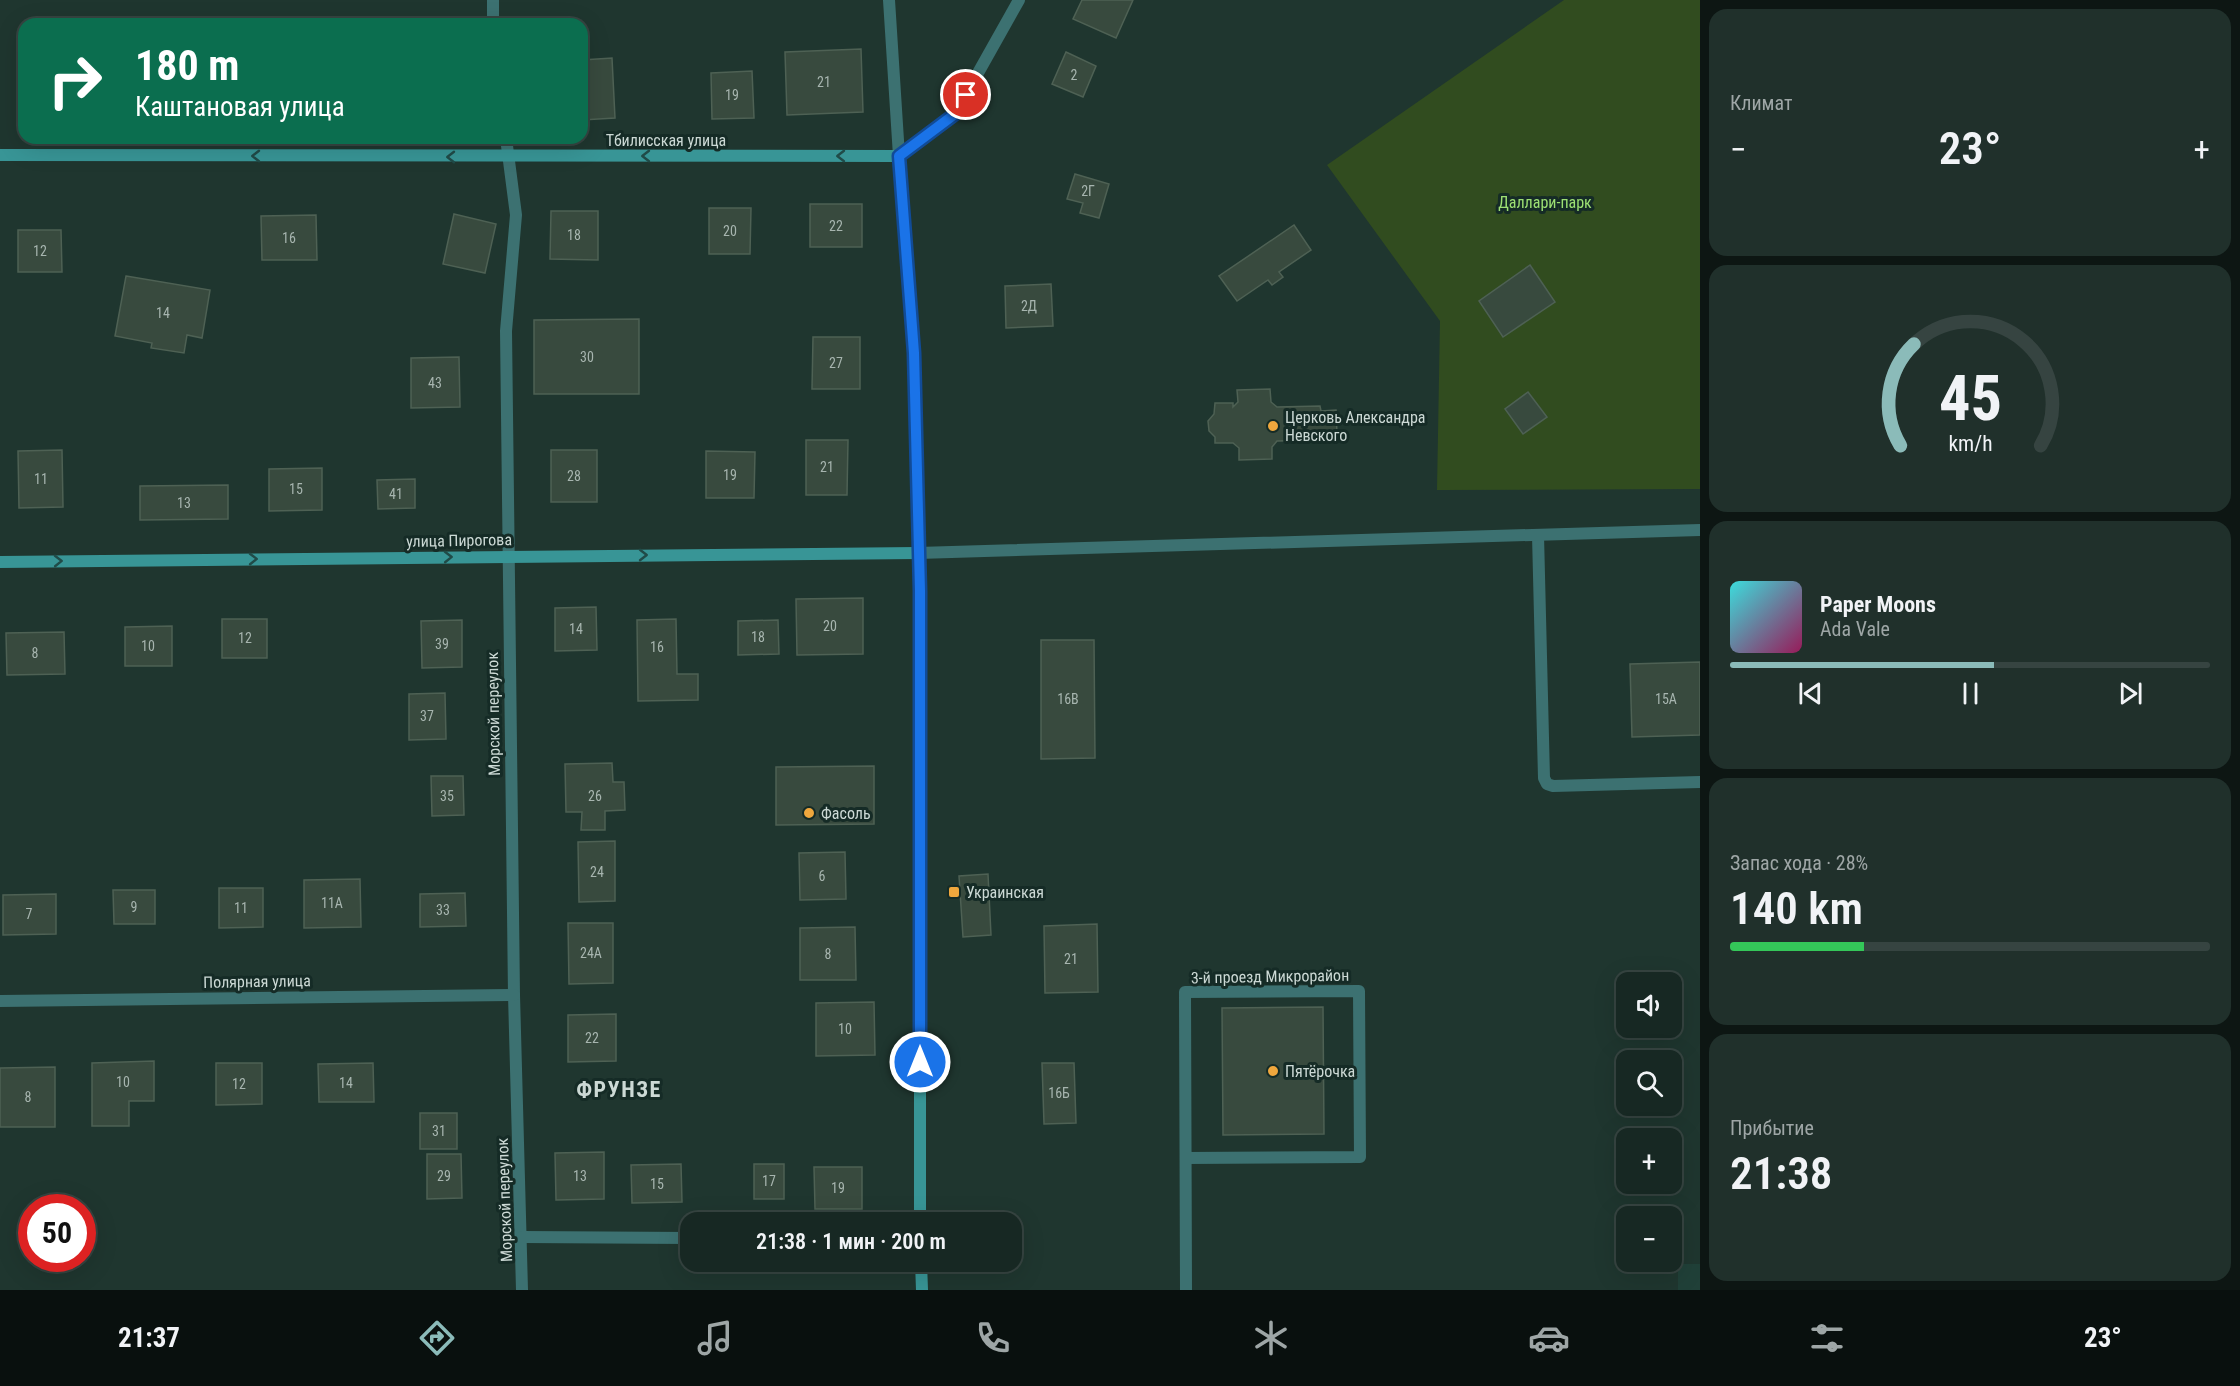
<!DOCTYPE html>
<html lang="ru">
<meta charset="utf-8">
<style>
body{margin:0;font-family:"Roboto Condensed",sans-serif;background:#20302b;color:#f1f3f6;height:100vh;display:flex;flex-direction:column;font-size:22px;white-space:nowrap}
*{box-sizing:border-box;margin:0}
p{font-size:20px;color:#9ea6a6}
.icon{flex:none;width:33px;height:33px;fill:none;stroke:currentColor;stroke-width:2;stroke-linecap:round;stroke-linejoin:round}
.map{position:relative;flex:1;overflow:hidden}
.drawer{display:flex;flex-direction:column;gap:9px;padding:9px;background:#0d1613;width:540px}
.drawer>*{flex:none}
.banner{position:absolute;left:18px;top:18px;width:570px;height:126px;border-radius:18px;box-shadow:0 6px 24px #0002,0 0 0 2px #364441;background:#0b6e4f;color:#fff;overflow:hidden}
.tools{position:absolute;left:1616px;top:972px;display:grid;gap:12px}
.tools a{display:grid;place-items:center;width:66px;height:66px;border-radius:12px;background:#172823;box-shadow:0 6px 24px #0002,0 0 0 2px #364441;font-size:30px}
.speed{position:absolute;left:18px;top:1194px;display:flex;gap:12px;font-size:30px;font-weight:700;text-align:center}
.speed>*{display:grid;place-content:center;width:78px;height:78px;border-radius:50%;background:#172823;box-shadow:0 6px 24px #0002,0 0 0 2px #364441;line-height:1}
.speed .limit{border:9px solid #d22;background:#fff;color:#111}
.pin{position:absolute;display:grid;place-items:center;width:51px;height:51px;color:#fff;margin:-26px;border:3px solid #fff;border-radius:50%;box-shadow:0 2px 6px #0007}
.me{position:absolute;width:66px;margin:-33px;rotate:0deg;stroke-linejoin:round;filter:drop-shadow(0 0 4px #0008)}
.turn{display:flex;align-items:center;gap:21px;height:126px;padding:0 18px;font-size:27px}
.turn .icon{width:78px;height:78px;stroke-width:2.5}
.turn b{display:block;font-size:42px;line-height:51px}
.big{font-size:45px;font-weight:600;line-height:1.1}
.drawer .widget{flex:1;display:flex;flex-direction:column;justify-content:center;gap:9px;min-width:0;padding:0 21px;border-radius:18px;background:#20302b}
.drawer .dial{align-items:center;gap:0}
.dial svg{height:156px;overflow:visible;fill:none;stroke:#364441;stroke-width:7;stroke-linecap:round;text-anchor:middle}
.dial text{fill:#f1f3f6;stroke:none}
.song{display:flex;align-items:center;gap:18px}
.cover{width:72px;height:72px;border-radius:9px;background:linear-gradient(135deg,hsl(180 70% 55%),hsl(330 70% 35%))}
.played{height:6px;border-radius:3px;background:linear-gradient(90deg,#8bbbb9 55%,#364441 55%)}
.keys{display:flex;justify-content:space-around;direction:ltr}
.heat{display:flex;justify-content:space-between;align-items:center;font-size:33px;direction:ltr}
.charge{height:9px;border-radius:4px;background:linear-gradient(90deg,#34c759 28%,#364441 0)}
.trip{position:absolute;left:680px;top:1212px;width:342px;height:60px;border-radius:18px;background:#172823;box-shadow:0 6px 24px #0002,0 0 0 2px #364441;font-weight:600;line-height:60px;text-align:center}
.tabs{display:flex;height:96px;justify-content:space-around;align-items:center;background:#09100e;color:#9ea6a6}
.tabs .icon{width:42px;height:42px}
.tabs .current{color:#8bbbb9}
.tabs b{font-size:27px;color:#f1f3f6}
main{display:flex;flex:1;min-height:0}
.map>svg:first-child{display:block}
.built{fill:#204038}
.green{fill:#314c1f}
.building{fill:#384a3e;stroke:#4e6154;stroke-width:1.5}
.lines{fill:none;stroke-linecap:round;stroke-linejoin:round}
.street{stroke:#3c7171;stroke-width:12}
.secondary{stroke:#389596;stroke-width:12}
.oneway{stroke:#204b48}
.route-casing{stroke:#114b97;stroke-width:15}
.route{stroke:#1a73e8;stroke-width:10}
.poi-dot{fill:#efa73d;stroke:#152b26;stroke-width:2}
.labels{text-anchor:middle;stroke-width:6;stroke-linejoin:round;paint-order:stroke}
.number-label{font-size:14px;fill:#a7b5af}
.street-label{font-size:16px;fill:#ccd9d5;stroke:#152b26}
.park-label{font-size:16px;fill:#9de073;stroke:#152b26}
.poi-label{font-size:16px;fill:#ccd9d5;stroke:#152b26;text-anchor:start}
.district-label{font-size:22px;font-weight:bold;letter-spacing:1.5px;fill:#ccd9d5;stroke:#152b26}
</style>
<main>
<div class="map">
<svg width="1700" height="1290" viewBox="0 0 1700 1290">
<rect width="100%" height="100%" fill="#1f362f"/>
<!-- built -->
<rect class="built" x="1678" y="1264" width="22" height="26"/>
<!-- green -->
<polygon class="green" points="1564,0 1700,0 1700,489 1437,490 1440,321 1327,165"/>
<!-- building -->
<g class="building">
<polygon points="1082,0 1133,0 1116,38 1073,19"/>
<polygon points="861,49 863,112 787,115 785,52"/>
<polygon points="1066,52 1096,66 1083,97 1052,84"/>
<polygon points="612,58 615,118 582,120 582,60"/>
<polygon points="752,71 754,118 712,119 711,73"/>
<polygon points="1075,174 1109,184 1099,218 1080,213 1083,203 1067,199"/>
<rect x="810" y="204" width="52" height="43"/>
<polygon points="709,208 751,208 750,254 709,254"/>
<polygon points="551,211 598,211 598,260 550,259"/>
<polygon points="454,214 496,224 485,273 443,264"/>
<polygon points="316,215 317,260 262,260 261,216"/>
<polygon points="1294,225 1311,250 1279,272 1283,277 1272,285 1268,280 1237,301 1219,276"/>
<polygon points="18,230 61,230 62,272 18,272"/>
<polygon points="1530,265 1555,302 1503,337 1479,301"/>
<polygon points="126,276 210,290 202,338 187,335 184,353 151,348 152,343 115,336"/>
<polygon points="1051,284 1053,326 1006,328 1005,286"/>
<polygon points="639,319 639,394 534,394 534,320"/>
<polygon points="813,337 860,337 860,389 812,389"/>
<polygon points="459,357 460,407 411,408 411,358"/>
<polygon points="1270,389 1271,402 1277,407 1320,406 1321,411 1336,410 1337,434 1321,435 1321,440 1277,441 1272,447 1272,459 1239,460 1239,448 1233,443 1215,443 1215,437 1209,431 1208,421 1214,414 1215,403 1233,403 1233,407 1238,402 1237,390"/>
<polygon points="1528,392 1547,417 1523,434 1505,409"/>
<polygon points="806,440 848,440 847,495 806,495"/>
<polygon points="62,450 63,507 19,508 18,451"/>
<rect x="551" y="450" width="46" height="52"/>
<polygon points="706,451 755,452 754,498 706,498"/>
<polygon points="322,468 322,510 269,511 269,469"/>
<polygon points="415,479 415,508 378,509 377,480"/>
<polygon points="228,485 228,519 140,520 140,486"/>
<polygon points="863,598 863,654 797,655 796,599"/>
<polygon points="596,607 597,650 555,651 555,608"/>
<rect x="222" y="619" width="45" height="39"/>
<polygon points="676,619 677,674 698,674 698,700 638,701 637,620"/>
<polygon points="462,620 462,667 422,668 421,621"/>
<polygon points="778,620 779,654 738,655 738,621"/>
<polygon points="172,626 172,666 125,666 125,627"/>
<polygon points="64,632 65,674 7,675 6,633"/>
<polygon points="1041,640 1094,640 1095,758 1041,759"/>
<polygon points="1700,662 1700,735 1632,737 1630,664"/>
<polygon points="445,693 446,739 409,740 409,694"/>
<polygon points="612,763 613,782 624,782 625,810 605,811 605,830 581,830 582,812 566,812 565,764"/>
<polygon points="874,766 874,824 776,825 776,767"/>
<polygon points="431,776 463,776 464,815 432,816"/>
<polygon points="615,841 615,901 579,902 578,842"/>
<polygon points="845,852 846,899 800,900 799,853"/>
<polygon points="988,874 991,935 963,937 959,876"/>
<polygon points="360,879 361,927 304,928 304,880"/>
<polygon points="219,888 263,888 263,927 219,928"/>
<polygon points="113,890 155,890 155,924 114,924"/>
<polygon points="465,893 466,926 420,927 420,894"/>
<polygon points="56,894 56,934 3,935 3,895"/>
<polygon points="568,923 613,923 613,983 569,984"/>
<polygon points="1097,924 1098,992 1045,993 1044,926"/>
<polygon points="855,927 856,980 800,980 800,928"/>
<polygon points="874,1002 875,1055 816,1056 816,1003"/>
<polygon points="1323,1007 1324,1134 1223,1135 1222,1008"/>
<polygon points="616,1014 616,1061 568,1062 568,1015"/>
<polygon points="154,1061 154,1101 129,1101 129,1126 92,1126 92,1063"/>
<polygon points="216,1063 262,1063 262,1104 216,1105"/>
<polygon points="373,1063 374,1102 319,1102 318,1064"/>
<polygon points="1042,1063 1074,1063 1076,1123 1044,1124"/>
<polygon points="55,1067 55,1127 0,1127 0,1068"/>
<rect x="420" y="1113" width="37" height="36"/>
<polygon points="604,1152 604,1199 556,1200 555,1153"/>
<polygon points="427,1154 461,1154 462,1198 427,1199"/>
<polygon points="681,1164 682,1202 632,1203 631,1165"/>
<rect x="754" y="1164" width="30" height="35"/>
<polygon points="814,1167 862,1167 862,1209 815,1209"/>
</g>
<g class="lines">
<!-- street -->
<g class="street">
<polyline points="493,0 493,24"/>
<polyline points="889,0 899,156"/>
<polyline points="506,138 516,215 506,331 514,995 522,1290"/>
<polyline points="899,156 955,114 1019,0"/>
<polyline points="1538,535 1544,778 1547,784 1553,786 1700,782"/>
<polyline points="918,553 1700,530"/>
<polyline points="0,1001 514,995"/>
<polyline points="522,1237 690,1238"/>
<polyline points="1186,1290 1185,992 1359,991 1360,1157 1186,1158"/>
</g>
<!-- secondary -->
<g class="secondary">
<polyline points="0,155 899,156 914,353 920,591 920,1222"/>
<polyline points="0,562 918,553"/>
<polyline points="921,1262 922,1290"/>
</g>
</g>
<!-- one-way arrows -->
<defs><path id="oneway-chevron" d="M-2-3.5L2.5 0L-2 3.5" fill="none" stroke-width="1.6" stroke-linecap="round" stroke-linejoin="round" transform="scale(1.5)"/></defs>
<g class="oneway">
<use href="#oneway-chevron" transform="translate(256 156) rotate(-180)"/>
<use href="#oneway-chevron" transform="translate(646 156) rotate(180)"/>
<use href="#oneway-chevron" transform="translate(841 156) rotate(180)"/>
<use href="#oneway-chevron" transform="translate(451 157) rotate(-180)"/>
<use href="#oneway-chevron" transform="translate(643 555)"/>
<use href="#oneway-chevron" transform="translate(448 557) rotate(-1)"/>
<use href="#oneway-chevron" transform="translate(253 559) rotate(-1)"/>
<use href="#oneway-chevron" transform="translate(58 561) rotate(-1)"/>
</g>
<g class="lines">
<defs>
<polyline id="route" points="920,1062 920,591 914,353 899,156 955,114 966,95"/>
</defs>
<!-- route casing -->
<use href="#route" class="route-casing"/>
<!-- route -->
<use href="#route" class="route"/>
</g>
<!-- markers -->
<g class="poi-dot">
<circle cx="1273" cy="426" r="6"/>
<circle cx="809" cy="813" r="6"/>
<rect x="948" y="886" width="12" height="12" rx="3"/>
<circle cx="1273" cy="1071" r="6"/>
</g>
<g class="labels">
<!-- number labels -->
<g class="number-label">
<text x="1074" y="80">2</text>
<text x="824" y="87">21</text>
<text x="732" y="100">19</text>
<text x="1088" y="196">2Г</text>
<text x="836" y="231">22</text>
<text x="730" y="236">20</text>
<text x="574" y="240">18</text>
<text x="289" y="243">16</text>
<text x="40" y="256">12</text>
<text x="1029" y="311">2Д</text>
<text x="163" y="318">14</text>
<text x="587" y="362">30</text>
<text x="836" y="368">27</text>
<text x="435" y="388">43</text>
<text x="827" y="472">21</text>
<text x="730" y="480">19</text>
<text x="574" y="481">28</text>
<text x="41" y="484">11</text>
<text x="296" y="494">15</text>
<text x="396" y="499">41</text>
<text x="184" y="508">13</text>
<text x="830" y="631">20</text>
<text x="576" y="634">14</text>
<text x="758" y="642">18</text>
<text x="245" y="643">12</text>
<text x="442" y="649">39</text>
<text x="148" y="651">10</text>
<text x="657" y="652">16</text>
<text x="35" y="658">8</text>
<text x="1068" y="704">16В</text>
<text x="1666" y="704">15А</text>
<text x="427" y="721">37</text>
<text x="447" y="801">35</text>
<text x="595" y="801">26</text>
<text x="597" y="877">24</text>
<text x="822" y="881">6</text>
<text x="332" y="908">11А</text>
<text x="134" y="912">9</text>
<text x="241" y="913">11</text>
<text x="443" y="915">33</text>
<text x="29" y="919">7</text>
<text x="591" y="958">24А</text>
<text x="828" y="959">8</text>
<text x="1071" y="964">21</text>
<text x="845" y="1034">10</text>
<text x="592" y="1043">22</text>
<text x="123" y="1087">10</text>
<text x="346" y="1088">14</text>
<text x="239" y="1089">12</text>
<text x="1059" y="1098">16Б</text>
<text x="28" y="1102">8</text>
<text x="439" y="1136">31</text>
<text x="444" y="1181">29</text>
<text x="580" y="1181">13</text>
<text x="769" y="1186">17</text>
<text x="657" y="1189">15</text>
<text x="838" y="1193">19</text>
</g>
<!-- street labels -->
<g class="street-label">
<text x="666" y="146">Тбилисская улица</text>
<text transform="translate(459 540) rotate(-1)" y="6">улица Пирогова</text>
<text transform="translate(493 714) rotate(-91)" y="6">Морской переулок</text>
<text transform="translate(1270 976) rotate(-1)" y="6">3-й проезд Микрорайон</text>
<text transform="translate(257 981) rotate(-1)" y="6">Полярная улица</text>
<text transform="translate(504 1200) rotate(-92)" y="6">Морской переулок</text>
</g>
<!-- park labels -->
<g class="park-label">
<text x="1545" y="208">Даллари-парк</text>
</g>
<!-- poi labels -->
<g class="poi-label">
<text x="1285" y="423">Церковь Александра<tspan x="1285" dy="18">Невского</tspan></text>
<text x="821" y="819">Фасоль</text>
<text x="966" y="898">Украинская</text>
<text x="1285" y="1077">Пятёрочка</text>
</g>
<!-- district labels -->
<g class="district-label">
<text x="619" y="1097">ФРУНЗЕ</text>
</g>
</g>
</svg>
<div class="tools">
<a><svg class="icon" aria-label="sound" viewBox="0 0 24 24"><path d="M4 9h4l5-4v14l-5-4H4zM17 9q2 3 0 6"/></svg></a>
<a><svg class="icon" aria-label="search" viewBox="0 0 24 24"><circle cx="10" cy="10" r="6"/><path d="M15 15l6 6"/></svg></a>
<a>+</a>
<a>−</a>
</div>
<div class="speed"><div class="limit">50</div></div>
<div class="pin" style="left:966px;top:95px;background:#d93025"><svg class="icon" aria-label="arrive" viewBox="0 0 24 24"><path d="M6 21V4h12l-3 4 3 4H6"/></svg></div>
<svg class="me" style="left:920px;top:1062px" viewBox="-20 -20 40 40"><circle r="17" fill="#1a73e8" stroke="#fff" stroke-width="3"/><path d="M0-11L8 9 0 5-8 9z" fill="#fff"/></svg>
<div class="trip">21:38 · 1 мин · 200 m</div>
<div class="banner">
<div class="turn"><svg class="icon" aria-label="right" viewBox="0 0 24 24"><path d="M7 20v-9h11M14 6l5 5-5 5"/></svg><div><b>180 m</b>Каштановая улица</div></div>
</div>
</div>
<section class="drawer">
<div class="widget"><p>Климат</p>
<div class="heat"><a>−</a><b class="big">23°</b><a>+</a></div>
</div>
<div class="widget dial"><svg viewBox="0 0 100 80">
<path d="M14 69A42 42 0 1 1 86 69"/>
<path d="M14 69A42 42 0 0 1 21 17" stroke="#8bbbb9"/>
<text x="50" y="56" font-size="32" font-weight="700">45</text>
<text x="50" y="72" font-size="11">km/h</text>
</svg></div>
<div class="widget">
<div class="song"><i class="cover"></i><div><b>Paper Moons</b><p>Ada Vale</p></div></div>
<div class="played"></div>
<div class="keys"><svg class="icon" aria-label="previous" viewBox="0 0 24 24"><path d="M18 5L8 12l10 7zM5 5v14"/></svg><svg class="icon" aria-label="pause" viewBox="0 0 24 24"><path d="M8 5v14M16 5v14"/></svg><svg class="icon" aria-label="next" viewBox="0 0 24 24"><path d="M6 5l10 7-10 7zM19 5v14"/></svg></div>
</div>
<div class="widget"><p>Запас хода · 28%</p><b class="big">140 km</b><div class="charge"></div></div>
<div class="widget"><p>Прибытие</p><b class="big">21:38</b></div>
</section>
</main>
<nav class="tabs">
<b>21:37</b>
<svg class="icon current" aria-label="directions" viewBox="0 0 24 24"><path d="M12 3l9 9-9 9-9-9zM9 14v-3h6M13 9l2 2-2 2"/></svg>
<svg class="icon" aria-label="music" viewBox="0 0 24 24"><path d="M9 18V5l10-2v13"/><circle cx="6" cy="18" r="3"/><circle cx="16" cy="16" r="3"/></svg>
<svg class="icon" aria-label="phone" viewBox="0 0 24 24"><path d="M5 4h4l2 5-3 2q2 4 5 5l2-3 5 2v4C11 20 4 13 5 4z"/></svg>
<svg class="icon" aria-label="climate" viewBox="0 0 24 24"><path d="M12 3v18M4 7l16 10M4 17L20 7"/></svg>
<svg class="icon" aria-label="car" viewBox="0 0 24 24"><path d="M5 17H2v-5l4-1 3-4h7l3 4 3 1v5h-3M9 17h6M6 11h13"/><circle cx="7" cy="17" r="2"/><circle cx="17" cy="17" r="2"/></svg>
<svg class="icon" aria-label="filters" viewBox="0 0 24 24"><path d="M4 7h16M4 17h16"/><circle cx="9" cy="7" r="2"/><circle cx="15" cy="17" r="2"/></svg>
<b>23°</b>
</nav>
